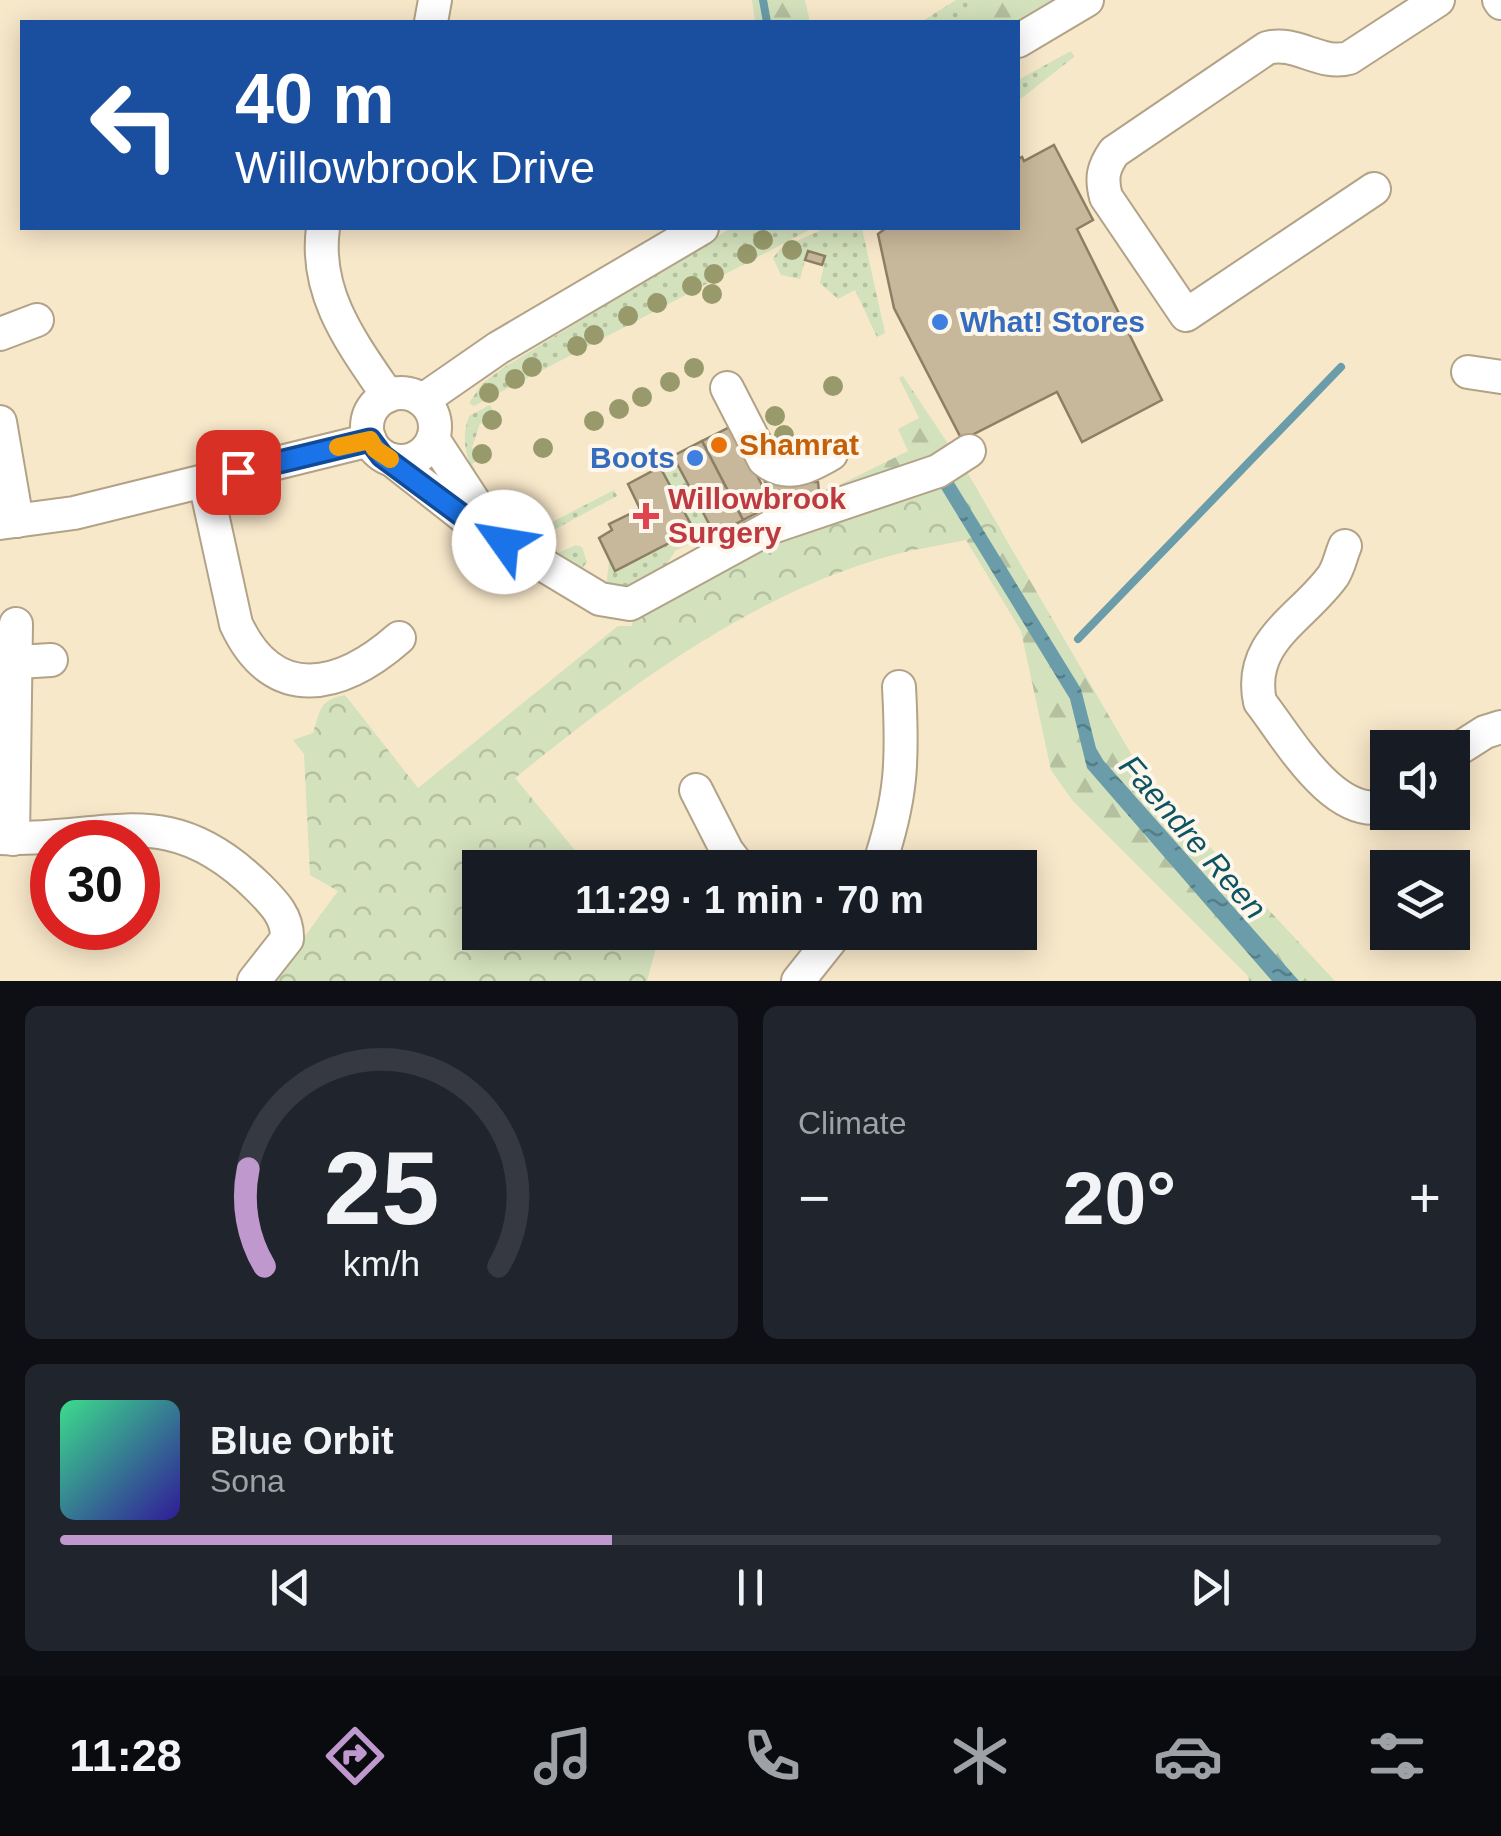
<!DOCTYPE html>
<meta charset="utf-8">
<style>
body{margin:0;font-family:Helvetica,sans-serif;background:#20242c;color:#f1f3f6;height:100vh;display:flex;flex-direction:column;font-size:38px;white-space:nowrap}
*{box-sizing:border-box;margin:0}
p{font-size:32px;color:#9ea1a6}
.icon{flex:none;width:55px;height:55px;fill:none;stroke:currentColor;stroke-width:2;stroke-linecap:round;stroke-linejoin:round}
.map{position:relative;height:981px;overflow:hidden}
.panel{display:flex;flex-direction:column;gap:25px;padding:25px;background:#0d0f14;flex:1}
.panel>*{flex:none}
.banner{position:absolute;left:20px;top:20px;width:1000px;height:210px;border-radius:0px;box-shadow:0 5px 25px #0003;background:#1a4fa0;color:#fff;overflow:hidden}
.tools{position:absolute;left:1370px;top:730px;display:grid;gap:20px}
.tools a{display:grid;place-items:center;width:100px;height:100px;border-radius:0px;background:#171b24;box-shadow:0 5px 25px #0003;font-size:50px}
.speed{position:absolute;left:30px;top:820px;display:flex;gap:20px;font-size:50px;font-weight:700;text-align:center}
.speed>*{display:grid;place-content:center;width:130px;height:130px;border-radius:50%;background:#171b24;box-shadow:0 5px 25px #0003;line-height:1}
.speed .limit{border:15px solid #d22;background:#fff;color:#111}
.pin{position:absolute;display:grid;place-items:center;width:85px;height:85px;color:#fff;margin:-42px;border-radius:20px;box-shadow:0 5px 15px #0006}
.me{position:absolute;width:110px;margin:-55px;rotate:302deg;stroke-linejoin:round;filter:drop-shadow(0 0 8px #0008)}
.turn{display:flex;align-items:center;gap:35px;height:210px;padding:0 50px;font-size:45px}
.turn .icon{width:130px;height:130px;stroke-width:2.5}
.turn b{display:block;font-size:70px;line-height:85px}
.big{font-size:75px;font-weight:800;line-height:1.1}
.panel .widget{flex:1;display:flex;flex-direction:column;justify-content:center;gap:15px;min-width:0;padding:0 35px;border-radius:15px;background:#20242c}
.panel .dial{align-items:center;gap:0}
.dial svg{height:260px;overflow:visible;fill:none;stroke:#363941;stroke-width:7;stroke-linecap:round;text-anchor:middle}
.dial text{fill:#f1f3f6;stroke:none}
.song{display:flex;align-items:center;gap:30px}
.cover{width:120px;height:120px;border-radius:15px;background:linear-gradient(135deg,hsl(150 70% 55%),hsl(250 70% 35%))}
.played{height:10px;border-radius:5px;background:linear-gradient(90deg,#bf99cd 40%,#363941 40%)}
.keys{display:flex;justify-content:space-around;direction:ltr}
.heat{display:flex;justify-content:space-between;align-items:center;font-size:55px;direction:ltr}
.panel .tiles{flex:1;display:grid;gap:25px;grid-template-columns:1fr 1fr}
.widget:last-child{grid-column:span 2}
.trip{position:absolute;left:462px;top:850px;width:575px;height:100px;border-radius:0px;background:#171b24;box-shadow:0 5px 25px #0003;font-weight:800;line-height:100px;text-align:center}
.tab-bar{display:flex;height:160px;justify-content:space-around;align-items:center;background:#090b0e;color:#9ea1a6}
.tab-bar .icon{width:70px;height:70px}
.tab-bar .active{color:#bf99cd}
.tab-bar b{font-size:45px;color:#f1f3f6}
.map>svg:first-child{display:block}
.grass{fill:url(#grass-dots)}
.forest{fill:url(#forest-firs)}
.park{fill:url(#park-crowns)}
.water{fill:url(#water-ripples)}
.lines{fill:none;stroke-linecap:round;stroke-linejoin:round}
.stream{stroke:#6a9ca9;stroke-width:8}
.building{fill:#c8b89b;stroke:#8d7f64;stroke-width:2.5}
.minor-casing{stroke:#b2a287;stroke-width:36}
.minor{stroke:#fff;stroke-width:32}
.tree{fill:#989a6c}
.route-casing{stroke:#114b97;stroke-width:25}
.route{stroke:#1a73e8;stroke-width:18}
.slow{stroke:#f59e0b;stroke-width:18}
.shop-dot{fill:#3f7fe0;stroke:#fdf6ea;stroke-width:4}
.food-dot{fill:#e8710a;stroke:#fdf6ea;stroke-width:4}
.health-dot{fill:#e0444e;stroke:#fdf6ea;stroke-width:4}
.labels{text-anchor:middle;stroke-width:8;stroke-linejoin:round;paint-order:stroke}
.shop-label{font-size:30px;font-weight:bold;fill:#366cbe;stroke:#fdf6ea;text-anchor:start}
.food-label{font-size:30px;font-weight:bold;fill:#c56008;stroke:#fdf6ea;text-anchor:start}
.health-label{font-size:30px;font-weight:bold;fill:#be3a42;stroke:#fdf6ea;text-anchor:start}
.water-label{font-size:32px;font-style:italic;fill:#0c5463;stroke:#fdf6ea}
</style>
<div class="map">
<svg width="1501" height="981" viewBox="0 0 1501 981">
<defs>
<pattern id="grass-dots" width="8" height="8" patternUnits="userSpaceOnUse" patternTransform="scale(2.5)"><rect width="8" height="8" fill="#d3e1bc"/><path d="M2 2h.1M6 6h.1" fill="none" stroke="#b4c0a0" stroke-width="1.8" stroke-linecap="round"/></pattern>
<pattern id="forest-firs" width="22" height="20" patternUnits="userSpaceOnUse" patternTransform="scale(2.5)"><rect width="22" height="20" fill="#d3e1bc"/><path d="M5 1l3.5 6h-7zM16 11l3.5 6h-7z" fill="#b4c0a0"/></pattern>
<pattern id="park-crowns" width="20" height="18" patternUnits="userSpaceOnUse" patternTransform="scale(2.5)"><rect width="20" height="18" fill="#d3e1bc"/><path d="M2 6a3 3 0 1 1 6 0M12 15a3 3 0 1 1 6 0" fill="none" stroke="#b4c0a0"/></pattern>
<pattern id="water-ripples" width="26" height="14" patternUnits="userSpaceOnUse" patternTransform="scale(2.5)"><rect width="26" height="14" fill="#6a9ca9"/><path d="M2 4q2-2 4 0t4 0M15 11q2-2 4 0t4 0" fill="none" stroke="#567e88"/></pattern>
</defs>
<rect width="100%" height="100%" fill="#f8e8ca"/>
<!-- grass -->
<g class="grass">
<polygon points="956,0 982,0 958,22 921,22"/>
<polygon points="1071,51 1074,57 1018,101 1018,80"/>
<polygon points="731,228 813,228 474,406 469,403 482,384 503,368"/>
<polygon points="826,228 862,228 885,333 877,337 855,290 838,299 820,283 824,265 805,260 800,279 781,275 773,258 781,248"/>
<path d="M490,405L499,422L498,427L480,423L472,448L490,453L472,464L490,499C473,472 457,449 469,416Z"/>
<polygon points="675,459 713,532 675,551 657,580 630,589 606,587 609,562 605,550 616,571 693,530 660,467"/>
<polygon points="614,490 617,496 548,533 558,553 576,545 582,547 587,562 579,573 530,545 527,535"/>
</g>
<!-- forest -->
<g class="forest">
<polygon points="752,0 805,0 810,22 755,22"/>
<polygon points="982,0 1058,0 1018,22 958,22"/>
<polygon points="903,376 965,469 1144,776 1335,981 1249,981 1247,975 1072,800 1051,770 1021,631 966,540 915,550 819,495 908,451 898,429 919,418 899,378"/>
</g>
<!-- park -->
<path class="park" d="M965,469L1002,532C954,542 906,549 860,565C733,608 619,694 515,778L589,867L480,868V932L643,933L656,948L647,981H272L338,891L310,875L304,754L293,740L313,733C321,709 319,700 345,695L418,788L618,626H632L633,617L825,517Z"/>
<!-- water -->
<polygon class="water" points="952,479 1081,689 1096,748 1103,760 1299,981 1272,981 1087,768 1070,699 939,485"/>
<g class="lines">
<!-- stream -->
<g class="stream">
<polyline points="763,0 767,22"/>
<polyline points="1078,639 1341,367"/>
</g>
</g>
<!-- building -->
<g class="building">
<polygon points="1054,145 1093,220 1077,229 1162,400 1082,442 1057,392 962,440 894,308 878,234 886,228 1018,228 1018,159 1022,157 1024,161"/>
<polygon points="808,251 825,256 822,265 805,260"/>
<polygon points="732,426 772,505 743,520 702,441"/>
<polygon points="702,441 743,520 715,535 673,456"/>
<polygon points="660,467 694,530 615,571 599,538 612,530 609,524 640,509 628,484"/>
<polygon points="765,482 818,482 820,503 776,508"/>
</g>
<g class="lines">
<defs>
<g id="minor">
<polyline points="1499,0 1501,3"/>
<polyline points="431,22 435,0"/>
<polyline points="1018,41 1087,0"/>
<path d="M1374,189L1186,315L1106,197C1101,178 1103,168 1114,152L1267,48C1296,40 1320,66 1349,58L1438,0"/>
<path d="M323,228C314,294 352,343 388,396"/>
<polyline points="0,334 37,320"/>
<polyline points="1468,372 1501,377"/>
<path d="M727,388L764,460C788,479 807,467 831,454"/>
<circle cx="401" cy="427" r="34"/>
<polyline points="423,400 498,348 702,228"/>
<polyline points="0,422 17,521"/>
<polyline points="433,439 488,523"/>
<polyline points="392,460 467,519 600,599 630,604 769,528 938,471 969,451"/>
<path d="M205,482L236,624C274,706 342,688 399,638"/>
<polyline points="0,523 74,513 370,440"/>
<path d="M1345,546C1341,555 1339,567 1333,576C1302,619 1247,641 1260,702C1288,738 1336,824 1388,805"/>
<polyline points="18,662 51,660"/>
<polyline points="1452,753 1485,732 1501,727"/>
<polyline points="696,790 727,851 740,868"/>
<path d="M0,838C108,842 167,797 259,888C274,903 288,917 287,939L254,981"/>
<polyline points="13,839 16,624"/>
<path d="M878,868C902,798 903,760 899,687"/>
<polyline points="798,981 837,932"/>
</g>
</defs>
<!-- minor casing -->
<use href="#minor" class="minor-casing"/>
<!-- minor -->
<use href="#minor" class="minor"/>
</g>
<!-- trees -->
<g class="tree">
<circle cx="763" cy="240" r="10"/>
<circle cx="792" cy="250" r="10"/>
<circle cx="747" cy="254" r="10"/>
<circle cx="714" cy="274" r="10"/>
<circle cx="692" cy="286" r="10"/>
<circle cx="712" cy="294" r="10"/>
<circle cx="657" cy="303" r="10"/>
<circle cx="628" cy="316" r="10"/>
<circle cx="594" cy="335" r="10"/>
<circle cx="577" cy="346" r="10"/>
<circle cx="532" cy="367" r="10"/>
<circle cx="694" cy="368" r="10"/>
<circle cx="515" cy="379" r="10"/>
<circle cx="670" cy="382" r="10"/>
<circle cx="833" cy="386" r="10"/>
<circle cx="489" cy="393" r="10"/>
<circle cx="642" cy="397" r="10"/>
<circle cx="619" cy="409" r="10"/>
<circle cx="775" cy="416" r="10"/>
<circle cx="492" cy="420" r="10"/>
<circle cx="594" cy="421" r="10"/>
<circle cx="784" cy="435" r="10"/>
<circle cx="543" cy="448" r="10"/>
<circle cx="482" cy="454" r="10"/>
</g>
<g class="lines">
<defs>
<polyline id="route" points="238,472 370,440 382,456 467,519 504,542"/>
</defs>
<!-- route casing -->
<use href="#route" class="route-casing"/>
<!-- route -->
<use href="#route" class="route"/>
<!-- slow -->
<polyline class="slow" points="338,447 370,440 375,449 390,459"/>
</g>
<!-- markers -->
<g class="shop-dot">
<circle cx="940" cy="322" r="10"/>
<circle cx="695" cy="458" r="10"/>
</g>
<circle class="food-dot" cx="719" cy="445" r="10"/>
<path class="health-dot" d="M641 501h10v10h10v10h-10v10h-10v-10h-10v-10h10z"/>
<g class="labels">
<!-- shop labels -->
<g class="shop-label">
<text x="960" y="332">What! Stores</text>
<text x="675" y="468" text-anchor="end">Boots</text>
</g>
<!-- food labels -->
<g class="food-label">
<text x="739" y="455">Shamrat</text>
</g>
<!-- health labels -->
<g class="health-label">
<text x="668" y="509">Willowbrook<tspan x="668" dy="34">Surgery</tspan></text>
</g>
<!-- water labels -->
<g class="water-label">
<text transform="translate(1193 837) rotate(49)" y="11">Faendre Reen</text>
</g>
</g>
</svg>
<div class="tools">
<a><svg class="icon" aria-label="sound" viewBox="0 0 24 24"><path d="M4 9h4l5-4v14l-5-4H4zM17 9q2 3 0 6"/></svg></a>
<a><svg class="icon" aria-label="layers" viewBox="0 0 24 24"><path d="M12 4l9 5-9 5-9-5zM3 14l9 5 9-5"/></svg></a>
</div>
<div class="speed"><div class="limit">30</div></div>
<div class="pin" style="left:238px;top:472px;background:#d93025"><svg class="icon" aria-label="arrive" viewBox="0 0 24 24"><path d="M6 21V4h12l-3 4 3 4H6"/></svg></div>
<svg class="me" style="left:504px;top:542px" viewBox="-20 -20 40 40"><circle r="19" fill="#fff"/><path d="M0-13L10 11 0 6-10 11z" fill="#1a73e8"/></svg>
<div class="trip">11:29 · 1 min · 70 m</div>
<div class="banner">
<div class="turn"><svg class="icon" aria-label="left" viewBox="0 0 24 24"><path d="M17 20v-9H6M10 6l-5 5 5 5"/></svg><div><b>40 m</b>Willowbrook Drive</div></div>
</div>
</div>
<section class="panel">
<div class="tiles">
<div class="widget dial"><svg viewBox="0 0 100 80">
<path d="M14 69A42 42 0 1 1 86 69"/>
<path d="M14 69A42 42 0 0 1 9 39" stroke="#bf99cd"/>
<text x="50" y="56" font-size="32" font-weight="700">25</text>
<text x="50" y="72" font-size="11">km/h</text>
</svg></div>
<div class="widget"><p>Climate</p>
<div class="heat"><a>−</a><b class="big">20°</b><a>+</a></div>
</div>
<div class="widget">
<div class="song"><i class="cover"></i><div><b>Blue Orbit</b><p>Sona</p></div></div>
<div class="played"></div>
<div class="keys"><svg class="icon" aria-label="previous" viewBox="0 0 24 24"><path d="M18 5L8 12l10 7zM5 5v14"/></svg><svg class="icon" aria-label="pause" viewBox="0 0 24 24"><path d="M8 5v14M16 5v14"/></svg><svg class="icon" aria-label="next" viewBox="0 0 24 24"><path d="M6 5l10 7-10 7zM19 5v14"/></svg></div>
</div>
</div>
</section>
<nav class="tab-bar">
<b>11:28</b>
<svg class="icon active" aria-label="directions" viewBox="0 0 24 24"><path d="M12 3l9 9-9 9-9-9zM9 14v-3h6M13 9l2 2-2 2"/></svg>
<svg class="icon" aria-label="music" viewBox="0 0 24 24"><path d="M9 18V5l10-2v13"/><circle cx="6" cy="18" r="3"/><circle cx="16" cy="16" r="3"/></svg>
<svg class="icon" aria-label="phone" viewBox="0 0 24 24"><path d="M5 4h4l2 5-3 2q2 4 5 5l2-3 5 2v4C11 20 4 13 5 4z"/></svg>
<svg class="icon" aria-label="climate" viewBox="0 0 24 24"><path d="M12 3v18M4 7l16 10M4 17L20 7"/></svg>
<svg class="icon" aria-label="car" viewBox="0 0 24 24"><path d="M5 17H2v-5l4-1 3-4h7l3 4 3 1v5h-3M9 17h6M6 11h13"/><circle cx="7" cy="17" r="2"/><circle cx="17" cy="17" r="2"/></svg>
<svg class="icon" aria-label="filters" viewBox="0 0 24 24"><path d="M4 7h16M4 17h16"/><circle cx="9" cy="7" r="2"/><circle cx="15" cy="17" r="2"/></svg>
</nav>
